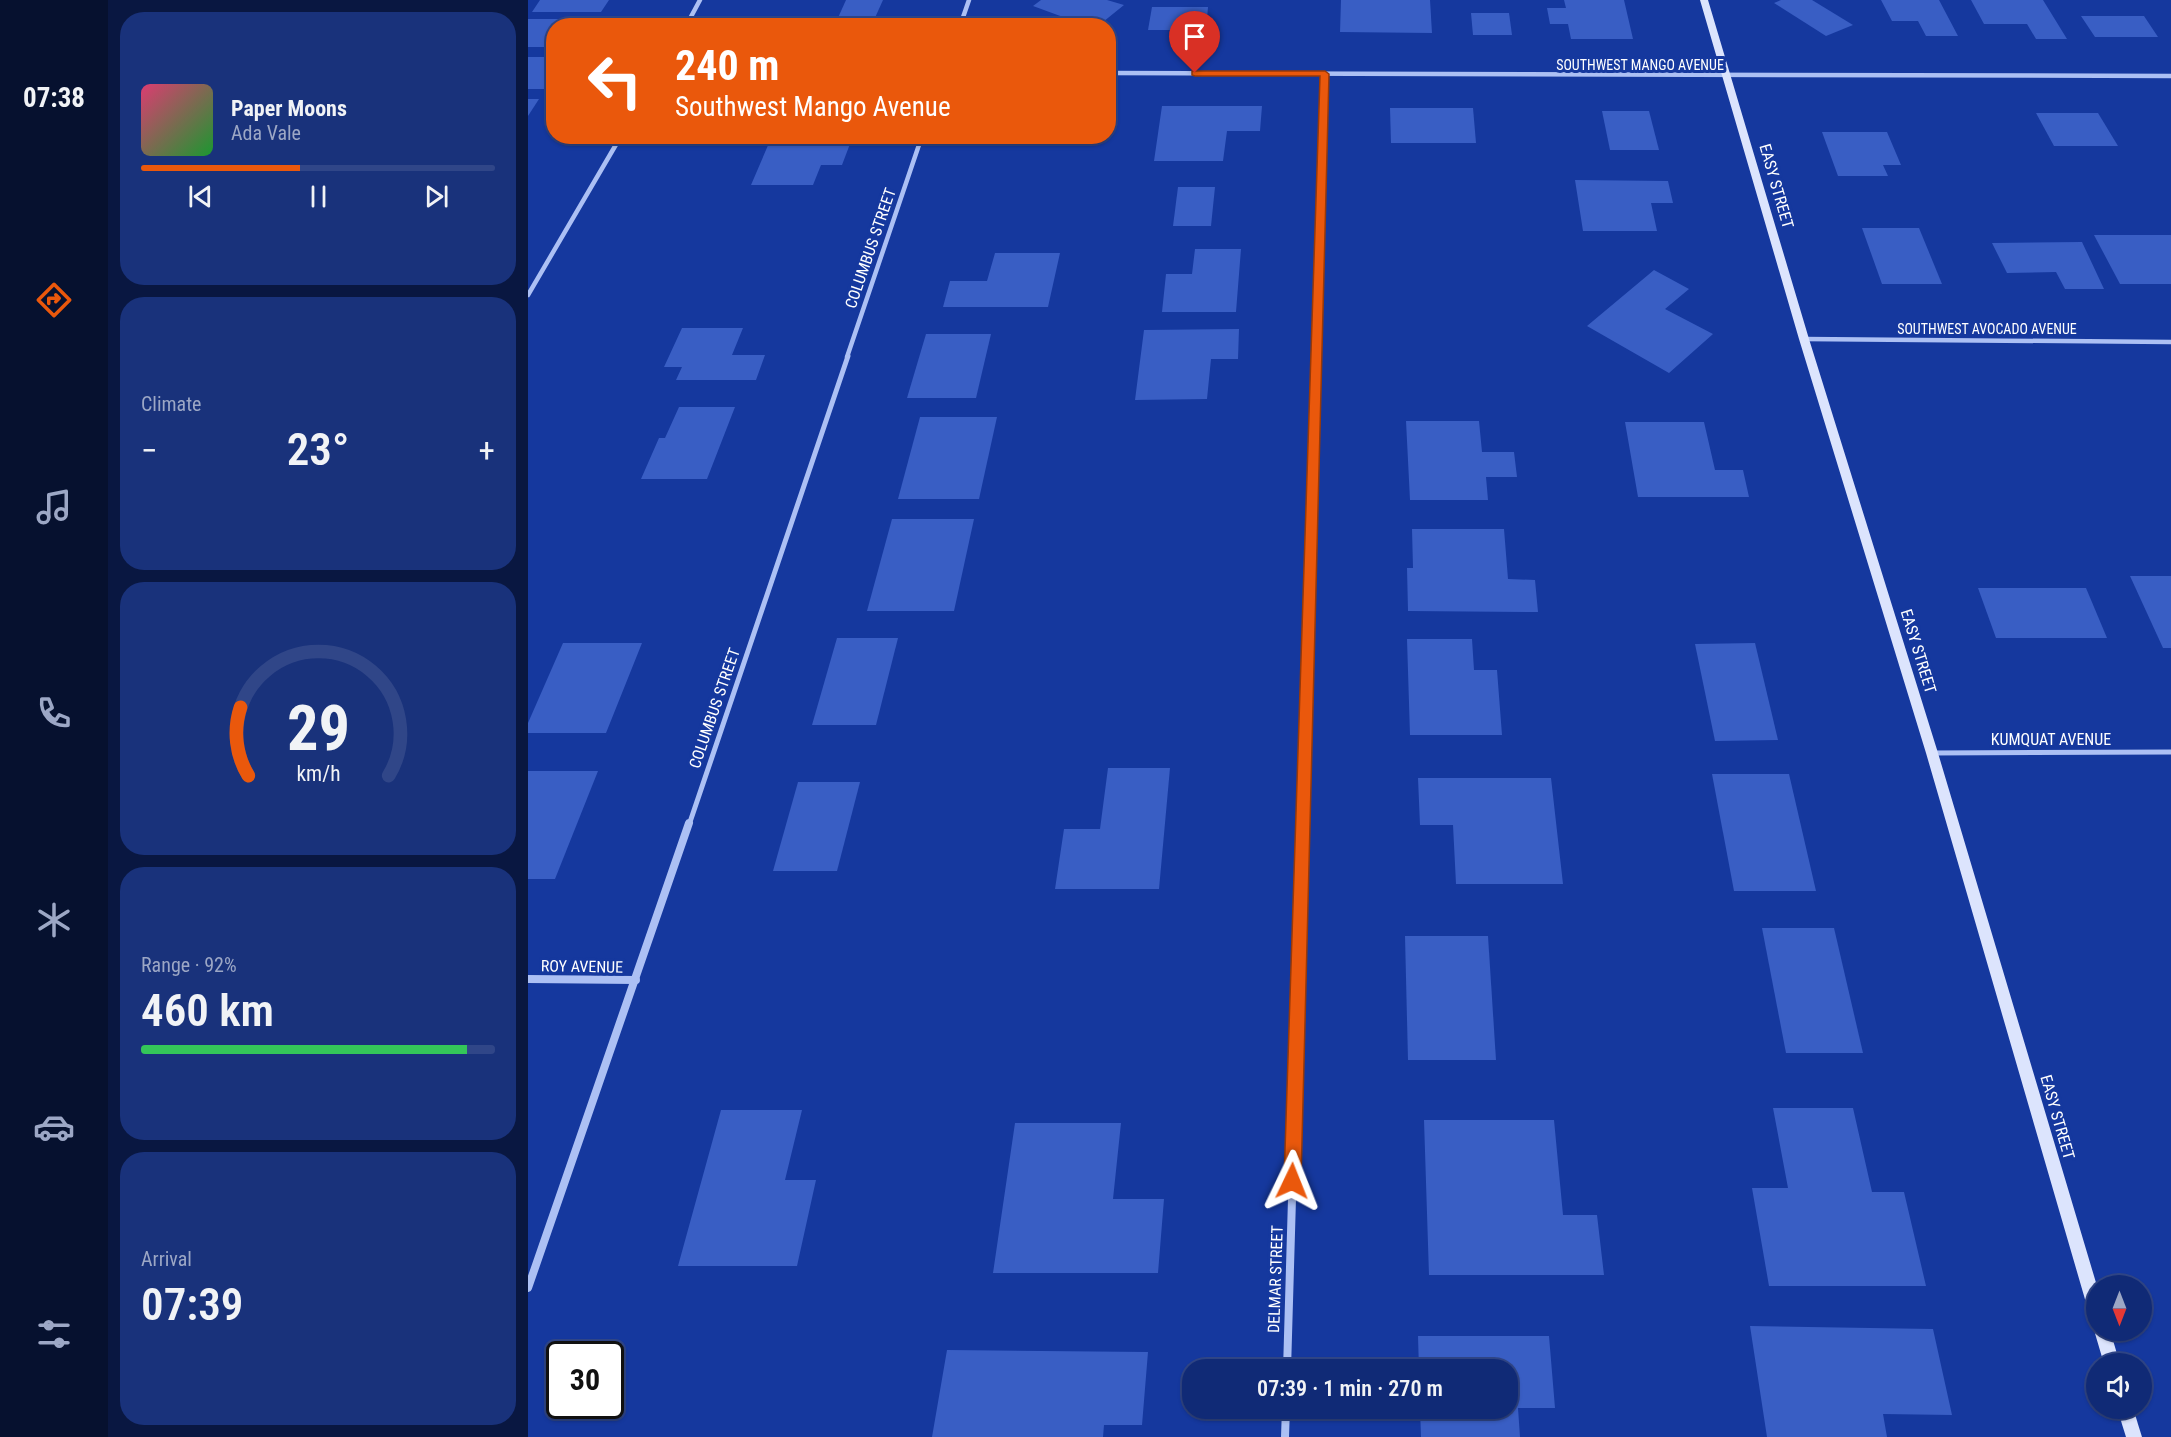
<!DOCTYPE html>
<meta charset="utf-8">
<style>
body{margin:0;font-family:"Roboto Condensed",sans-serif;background:#19327b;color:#f1f3f6;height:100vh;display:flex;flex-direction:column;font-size:22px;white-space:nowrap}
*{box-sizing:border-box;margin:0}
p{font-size:20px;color:#9ca7c5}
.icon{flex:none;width:33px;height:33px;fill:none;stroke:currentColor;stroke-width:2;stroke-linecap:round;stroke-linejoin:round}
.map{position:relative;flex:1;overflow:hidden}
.side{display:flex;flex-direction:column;gap:12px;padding:12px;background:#091741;width:420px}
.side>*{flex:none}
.hud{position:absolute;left:18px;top:18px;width:570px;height:126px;border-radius:24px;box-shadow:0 2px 4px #0004,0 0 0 2px #304688;background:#ea580c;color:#fff;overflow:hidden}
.needle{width:39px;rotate:180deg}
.tools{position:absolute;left:1558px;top:1275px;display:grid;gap:12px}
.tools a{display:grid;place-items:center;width:66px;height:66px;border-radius:50%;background:#102a76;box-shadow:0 2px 4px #0004,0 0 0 2px #304688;font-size:30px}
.speed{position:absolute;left:18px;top:1341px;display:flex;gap:12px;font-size:30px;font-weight:700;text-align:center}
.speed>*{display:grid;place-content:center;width:78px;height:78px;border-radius:50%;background:#102a76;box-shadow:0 2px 4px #0004,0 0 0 2px #304688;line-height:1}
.speed .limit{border:3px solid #111;border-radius:9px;background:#fff;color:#111}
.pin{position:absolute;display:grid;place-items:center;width:51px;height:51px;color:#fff;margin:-62px -26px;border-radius:50% 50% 50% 0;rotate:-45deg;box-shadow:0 0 6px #0007}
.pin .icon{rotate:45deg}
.me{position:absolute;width:66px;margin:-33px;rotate:2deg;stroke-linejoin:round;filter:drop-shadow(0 0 4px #0008)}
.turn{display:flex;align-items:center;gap:21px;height:126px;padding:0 30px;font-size:27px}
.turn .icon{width:78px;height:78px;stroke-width:2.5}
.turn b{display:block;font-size:42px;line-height:51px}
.big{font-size:45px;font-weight:600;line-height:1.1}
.side .tile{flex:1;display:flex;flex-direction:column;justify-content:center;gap:9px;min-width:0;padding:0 21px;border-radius:24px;background:#19327b}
.side .dial{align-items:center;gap:0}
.dial svg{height:156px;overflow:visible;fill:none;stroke:#304688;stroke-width:7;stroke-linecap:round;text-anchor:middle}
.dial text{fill:#f1f3f6;stroke:none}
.song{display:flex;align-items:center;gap:18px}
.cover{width:72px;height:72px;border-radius:9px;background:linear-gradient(135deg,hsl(340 70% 55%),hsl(130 70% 35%))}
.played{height:6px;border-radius:3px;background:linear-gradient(90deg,#ea580c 45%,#304688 45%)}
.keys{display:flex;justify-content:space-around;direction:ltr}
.heat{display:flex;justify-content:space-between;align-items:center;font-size:33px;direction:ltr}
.charge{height:9px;border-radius:4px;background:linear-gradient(90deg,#34c759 92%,#304688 0)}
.trip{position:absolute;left:654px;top:1359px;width:336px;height:60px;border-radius:24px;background:#102a76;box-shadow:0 2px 4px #0004,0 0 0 2px #304688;font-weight:600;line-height:60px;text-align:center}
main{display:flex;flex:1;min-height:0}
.dock{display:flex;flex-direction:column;width:108px;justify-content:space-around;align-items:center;background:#06112f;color:#9ca7c5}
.dock .icon{width:42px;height:42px}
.dock .selected{color:#ea580c}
.dock b{font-size:27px;color:#f1f3f6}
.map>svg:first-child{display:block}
.building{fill:#395ec4}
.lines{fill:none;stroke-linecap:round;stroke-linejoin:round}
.street-far2{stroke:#acc0f4;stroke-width:4.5}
.street-far1{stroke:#acc0f4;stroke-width:5}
.street{stroke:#acc0f4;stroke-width:8}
.secondary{fill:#dce4fd;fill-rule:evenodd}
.route{fill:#ea580c;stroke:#983908;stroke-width:1.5}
.labels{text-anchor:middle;stroke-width:6;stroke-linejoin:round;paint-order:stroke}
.far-street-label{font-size:14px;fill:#fff;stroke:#15389e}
.street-label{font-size:16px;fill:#fff;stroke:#15389e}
</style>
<main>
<nav class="dock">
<b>07:38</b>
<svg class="icon selected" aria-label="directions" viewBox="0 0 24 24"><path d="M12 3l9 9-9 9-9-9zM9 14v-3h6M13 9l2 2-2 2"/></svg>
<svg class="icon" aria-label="music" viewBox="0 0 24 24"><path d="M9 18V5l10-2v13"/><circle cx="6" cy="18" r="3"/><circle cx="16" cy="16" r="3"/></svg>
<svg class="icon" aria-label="phone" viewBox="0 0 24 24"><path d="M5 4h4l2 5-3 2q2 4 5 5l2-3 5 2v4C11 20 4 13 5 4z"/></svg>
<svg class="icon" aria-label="climate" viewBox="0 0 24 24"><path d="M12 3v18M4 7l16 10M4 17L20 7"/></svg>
<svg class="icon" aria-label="car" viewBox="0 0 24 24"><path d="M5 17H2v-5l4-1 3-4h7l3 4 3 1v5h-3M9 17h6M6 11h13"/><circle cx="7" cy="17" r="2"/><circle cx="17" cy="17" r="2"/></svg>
<svg class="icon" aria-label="filters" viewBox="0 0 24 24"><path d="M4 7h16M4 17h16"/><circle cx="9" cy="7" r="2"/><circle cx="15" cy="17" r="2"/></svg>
</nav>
<section class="side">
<div class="tile">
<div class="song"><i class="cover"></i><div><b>Paper Moons</b><p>Ada Vale</p></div></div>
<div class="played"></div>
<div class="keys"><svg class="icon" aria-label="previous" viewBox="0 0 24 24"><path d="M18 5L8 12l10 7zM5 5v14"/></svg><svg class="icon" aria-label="pause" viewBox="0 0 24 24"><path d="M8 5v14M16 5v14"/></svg><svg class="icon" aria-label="next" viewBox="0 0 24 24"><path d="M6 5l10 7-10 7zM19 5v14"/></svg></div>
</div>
<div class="tile"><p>Climate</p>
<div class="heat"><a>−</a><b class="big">23°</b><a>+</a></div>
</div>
<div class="tile dial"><svg viewBox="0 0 100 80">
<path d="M14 69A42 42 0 1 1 86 69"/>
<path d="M14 69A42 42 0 0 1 10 34" stroke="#ea580c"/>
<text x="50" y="56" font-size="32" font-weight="700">29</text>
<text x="50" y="72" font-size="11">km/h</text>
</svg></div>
<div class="tile"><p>Range · 92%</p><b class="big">460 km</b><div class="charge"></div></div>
<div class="tile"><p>Arrival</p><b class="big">07:39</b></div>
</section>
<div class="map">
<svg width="1643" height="1437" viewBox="0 0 1643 1437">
<rect width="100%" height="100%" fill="#15389e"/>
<!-- building -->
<g class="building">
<polygon points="12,0 81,0 73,12 4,12"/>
<polygon points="318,0 355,0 346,20 309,20"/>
<polygon points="513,0 579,0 596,5 570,26 537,26 528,22 535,17 505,6"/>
<polygon points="813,0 902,0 904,33 812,32"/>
<polygon points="1036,0 1096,0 1105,39 1043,39 1040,24 1022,24 1019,8 1038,8"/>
<polygon points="1253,0 1284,0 1325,25 1298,36 1246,3"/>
<polygon points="1353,0 1411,0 1430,36 1398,36 1390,21 1364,21"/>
<polygon points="1443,0 1515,0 1539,39 1508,39 1499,24 1456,24"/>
<polygon points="624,7 680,7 678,30 620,30"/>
<polygon points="943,13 981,13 984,35 945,35"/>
<polygon points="1553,16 1616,16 1630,37 1567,37"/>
<polygon points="0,19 77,19 73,26 26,26 26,47 0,47"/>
<rect x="0" y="57" width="26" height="32"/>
<polygon points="0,99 11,99 0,116"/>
<polygon points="634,106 734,106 732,131 699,131 695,161 626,161"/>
<polygon points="862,108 945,108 948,143 863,143"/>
<polygon points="1074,111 1121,111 1131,150 1082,150"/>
<polygon points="1508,113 1570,113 1590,146 1526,146"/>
<polygon points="1294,132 1359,132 1373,165 1355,165 1360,176 1310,176"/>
<polygon points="244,136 325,136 314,165 293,165 285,185 223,185"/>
<polygon points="1047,180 1140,181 1145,203 1123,203 1129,231 1055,231"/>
<polygon points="650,187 687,187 683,226 645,226"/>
<polygon points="1334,228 1391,228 1414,284 1354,284"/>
<polygon points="1566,235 1643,235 1643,284 1592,284"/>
<polygon points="1554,242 1576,289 1537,289 1528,272 1479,273 1464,243"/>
<polygon points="667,249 713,249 708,312 634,312 638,274 664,274"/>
<polygon points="467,253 532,253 520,307 415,307 422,281 459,281"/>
<polygon points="1126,270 1161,289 1137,309 1185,334 1141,373 1059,326"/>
<polygon points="154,328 215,328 204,355 237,355 228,380 148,380 154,367 136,367"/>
<polygon points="711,329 710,359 683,359 679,399 607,400 616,330"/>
<polygon points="398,334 463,334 448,398 379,398"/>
<polygon points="151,407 207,407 179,479 113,479 131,438 137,438"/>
<polygon points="392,417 469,417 451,499 370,499"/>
<polygon points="878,421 951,421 954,452 986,452 989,477 958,477 960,500 882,500"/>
<polygon points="1097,422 1176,422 1187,470 1215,470 1221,497 1110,497"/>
<polygon points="364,519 446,519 426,611 339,611"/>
<polygon points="884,529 976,529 980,579 1007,580 1010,612 880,611 879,568 885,568"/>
<polygon points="1602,576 1643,576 1643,648 1635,648"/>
<polygon points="1450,588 1558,588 1579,638 1468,638"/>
<polygon points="309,638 370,638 348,725 284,725"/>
<polygon points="879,639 944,639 946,670 969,670 974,735 882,735"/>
<polygon points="35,643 114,643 78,733 0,733 0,723"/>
<polygon points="1227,643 1250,740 1187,741 1167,644"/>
<polygon points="580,768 642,768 631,889 527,889 536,829 572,829"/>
<polygon points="0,771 70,771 27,879 0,879"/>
<polygon points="1184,774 1261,774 1288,891 1206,891"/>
<polygon points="890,778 1023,778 1035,884 928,884 925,825 892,825"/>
<polygon points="270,782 332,782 309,871 245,871"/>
<polygon points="1234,928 1306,928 1335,1053 1258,1053"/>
<polygon points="877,936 960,936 968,1060 880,1060"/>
<polygon points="1245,1108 1325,1108 1344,1192 1376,1192 1398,1286 1241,1286 1224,1188 1260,1188"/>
<polygon points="193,1110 274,1110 257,1180 288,1180 269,1266 150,1266"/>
<polygon points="896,1120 1026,1120 1035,1215 1069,1215 1076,1275 901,1275"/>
<polygon points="487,1123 593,1123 585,1199 636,1199 630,1273 465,1273"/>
<polygon points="1222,1326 1405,1329 1424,1415 1355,1414 1359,1437 1239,1437"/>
<polygon points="890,1336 1021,1336 1027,1408 990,1408 992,1437 893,1437 892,1408 980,1408 980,1370 891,1370"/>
<polygon points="419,1350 620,1352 614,1425 576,1425 575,1437 404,1437"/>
</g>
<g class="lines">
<!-- street-far2 -->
<g class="street-far2">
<polyline points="158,26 172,0"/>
<polyline points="432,26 441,0"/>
<polyline points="580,73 1643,76"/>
<polyline points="0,295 93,136"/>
<polyline points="1276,339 1643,342"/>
<polyline points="319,357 394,136"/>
<polyline points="789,357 797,74"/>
</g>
<!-- street-far1 -->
<g class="street-far1">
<polyline points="1404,753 1643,752"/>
<polyline points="161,825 320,356"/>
<polyline points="775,825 789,356"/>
</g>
<!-- street -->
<g class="street">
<polyline points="0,979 108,980"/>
<polyline points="0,1288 161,823"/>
<polyline points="759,1370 775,823"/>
<polyline points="757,1437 758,1408"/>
</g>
<!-- secondary -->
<g class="secondary">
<polygon points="1172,0 1180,0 1281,339 1410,753 1569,1286 1569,1321 1563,1319 1561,1313 1398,753 1271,339"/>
<polygon points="1569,1324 1569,1330 1582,1330 1592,1364 1576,1364 1566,1330"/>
<polygon points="1589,1408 1605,1408 1614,1437 1598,1437"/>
</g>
</g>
<!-- route -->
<polygon class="route" points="664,71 797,71 801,74 773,1181 770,1187 764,1189 758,1187 756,1181 792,76 667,76 664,75"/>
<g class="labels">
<!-- far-street labels -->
<g class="far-street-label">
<text x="1112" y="70">SOUTHWEST MANGO AVENUE</text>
<text x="1459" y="334">SOUTHWEST AVOCADO AVENUE</text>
</g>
<!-- street labels -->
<g class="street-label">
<text transform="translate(1249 186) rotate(74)" y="6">EASY STREET</text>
<text transform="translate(342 248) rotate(-71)" y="6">COLUMBUS STREET</text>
<text transform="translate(1391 651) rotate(73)" y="6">EASY STREET</text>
<text transform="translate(186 708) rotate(-71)" y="6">COLUMBUS STREET</text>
<text x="1523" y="745">KUMQUAT AVENUE</text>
<text transform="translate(54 966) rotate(1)" y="6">ROY AVENUE</text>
<text transform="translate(1530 1117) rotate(74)" y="6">EASY STREET</text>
<text transform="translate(747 1279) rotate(-88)" y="6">DELMAR STREET</text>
</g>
</g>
</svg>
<div class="tools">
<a><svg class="needle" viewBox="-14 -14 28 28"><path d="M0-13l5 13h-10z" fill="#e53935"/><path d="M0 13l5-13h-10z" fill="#9ca7c5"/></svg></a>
<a><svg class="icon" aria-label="sound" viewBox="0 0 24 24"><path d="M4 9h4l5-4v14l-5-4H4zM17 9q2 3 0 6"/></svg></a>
</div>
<div class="speed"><div class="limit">30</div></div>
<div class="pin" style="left:667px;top:73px;background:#d93025"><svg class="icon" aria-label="arrive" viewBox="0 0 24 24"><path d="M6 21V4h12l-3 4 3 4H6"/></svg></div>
<svg class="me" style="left:764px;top:1181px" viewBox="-20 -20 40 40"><path d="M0-17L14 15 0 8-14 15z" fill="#ea580c" stroke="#fff" stroke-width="4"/></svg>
<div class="trip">07:39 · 1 min · 270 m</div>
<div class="hud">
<div class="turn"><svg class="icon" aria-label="left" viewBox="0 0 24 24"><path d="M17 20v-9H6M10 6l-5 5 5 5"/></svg><div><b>240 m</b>Southwest Mango Avenue</div></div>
</div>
</div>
</main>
